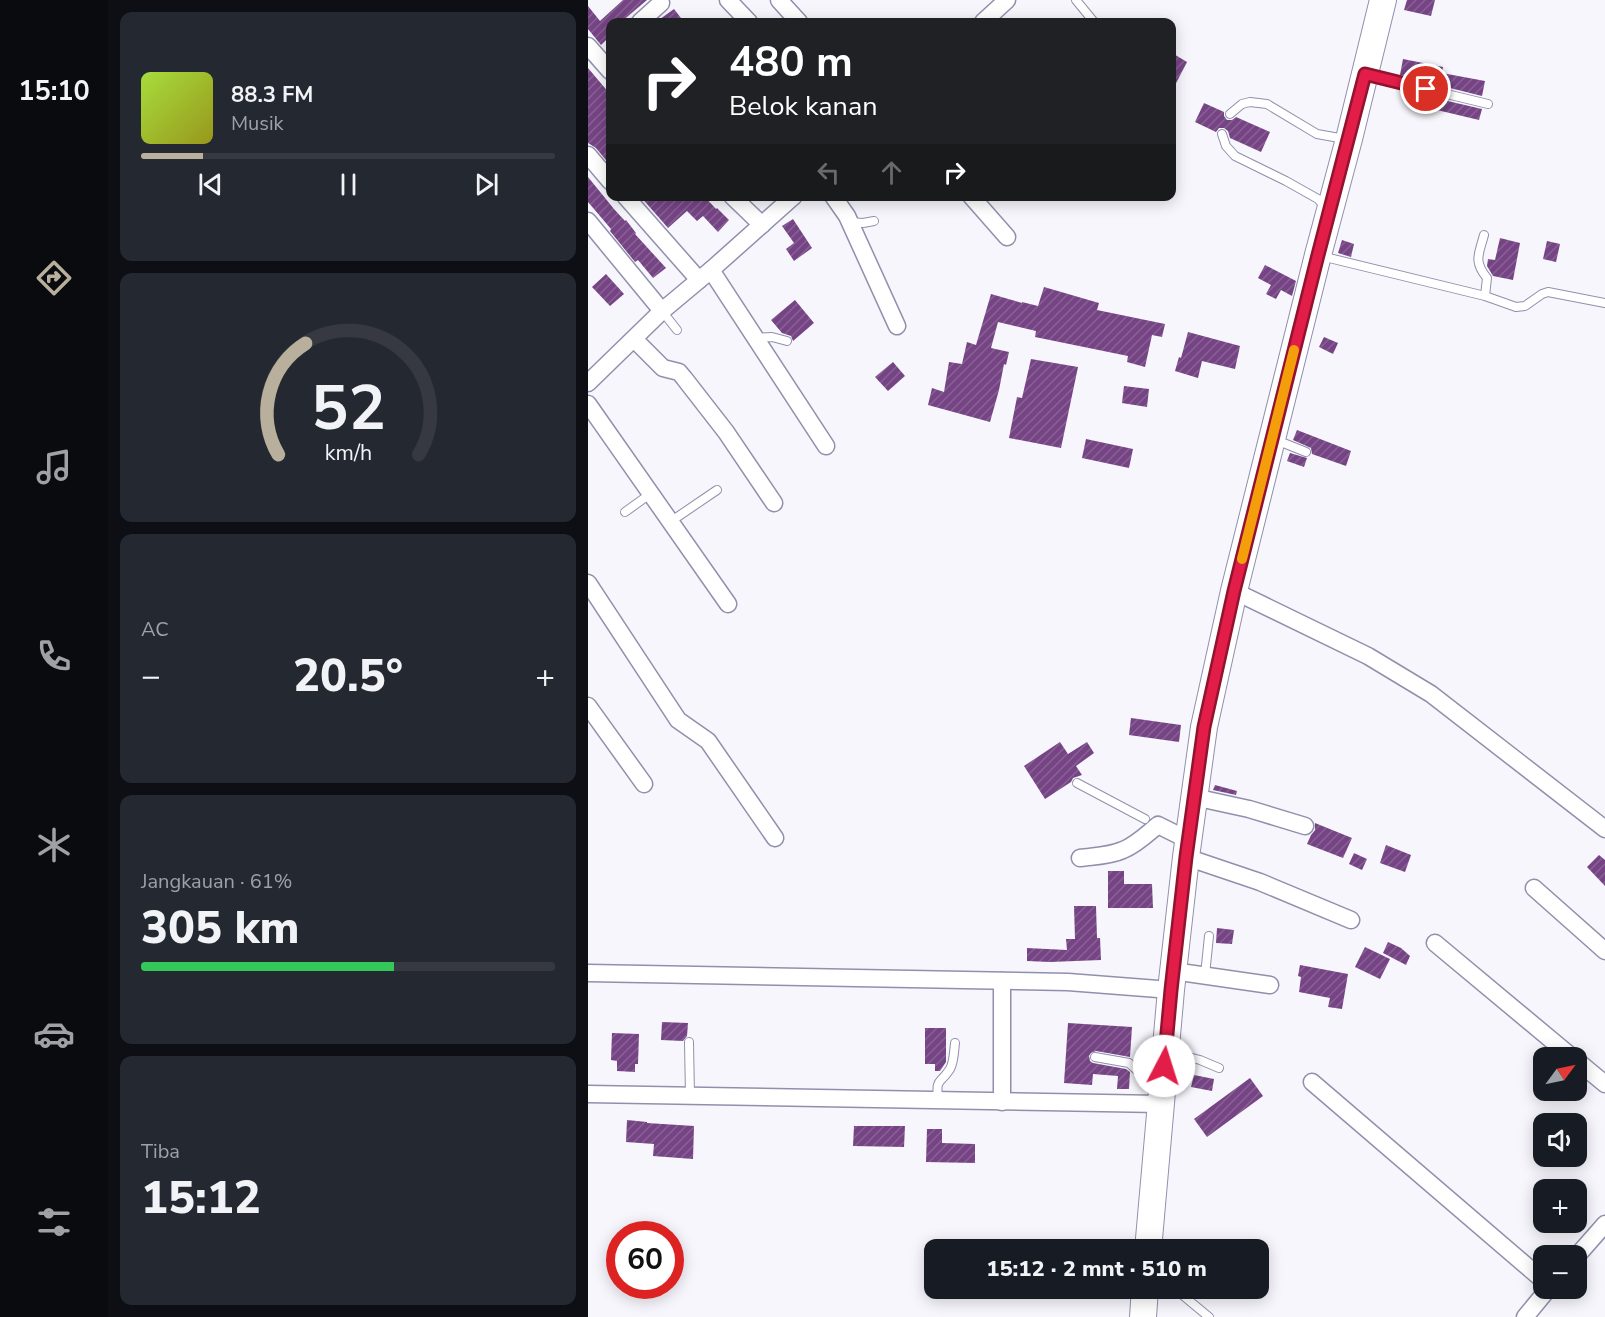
<!DOCTYPE html>
<html lang="id">
<meta charset="utf-8">
<style>
body{margin:0;font-family:"Nunito Sans",sans-serif;background:#242831;color:#f1f3f6;height:100vh;display:flex;flex-direction:column;font-size:22px;white-space:nowrap}
*{box-sizing:border-box;margin:0}
p{font-size:20px;color:#9ea1a6}
.icon{flex:none;width:33px;height:33px;fill:none;stroke:currentColor;stroke-width:2;stroke-linecap:round;stroke-linejoin:round}
.map{position:relative;flex:1;overflow:hidden}
.panel{display:flex;flex-direction:column;gap:12px;padding:12px;background:#0d0f14;width:480px}
.panel>*{flex:none}
.top-card{position:absolute;left:18px;top:18px;width:570px;height:183px;border-radius:12px;box-shadow:0 3px 15px #0003;background:#202124;color:#fff;overflow:hidden}
.needle{width:39px;rotate:57deg}
.buttons{position:absolute;left:945px;top:1047px;display:grid;gap:12px}
.buttons a{display:grid;place-items:center;width:54px;height:54px;border-radius:12px;background:#171b24;box-shadow:0 3px 15px #0003;font-size:30px}
.speed{position:absolute;left:18px;top:1221px;display:flex;gap:12px;font-size:30px;font-weight:700;text-align:center}
.speed>*{display:grid;place-content:center;width:78px;height:78px;border-radius:50%;background:#171b24;box-shadow:0 3px 15px #0003;line-height:1}
.speed .limit{border:9px solid #d22;background:#fff;color:#111}
.pin{position:absolute;display:grid;place-items:center;width:51px;height:51px;color:#fff;margin:-26px;border:3px solid #fff;border-radius:50%;box-shadow:0 2px 6px #0007}
.me{position:absolute;width:66px;margin:-33px;rotate:5deg;stroke-linejoin:round;filter:drop-shadow(0 0 4px #0008)}
.turn{display:flex;align-items:center;gap:21px;height:126px;padding:0 24px;font-size:27px}
.turn .icon{width:78px;height:78px;stroke-width:2.5}
.turn b{display:block;font-size:42px;line-height:51px}
.lanes{display:flex;align-items:center;height:57px;padding:0 24px;background:#0003;justify-content:center;gap:30px;direction:ltr}
.lanes .off{opacity:.35}
.big{font-size:45px;font-weight:800;line-height:1.1}
.panel .card{flex:1;display:flex;flex-direction:column;justify-content:center;gap:9px;min-width:0;padding:0 21px;border-radius:12px;background:#242831}
.panel .dial{align-items:center;gap:0}
.dial svg{height:156px;overflow:visible;fill:none;stroke:#363941;stroke-width:7;stroke-linecap:round;text-anchor:middle}
.dial text{fill:#f1f3f6;stroke:none}
.song{display:flex;align-items:center;gap:18px}
.cover{width:72px;height:72px;border-radius:9px;background:linear-gradient(135deg,hsl(80 70% 55%),hsl(60 70% 35%))}
.played{height:6px;border-radius:3px;background:linear-gradient(90deg,#b8b09c 15%,#363941 15%)}
.keys{display:flex;justify-content:space-around;direction:ltr}
.heat{display:flex;justify-content:space-between;align-items:center;font-size:33px;direction:ltr}
.charge{height:9px;border-radius:4px;background:linear-gradient(90deg,#34c759 61%,#363941 0)}
.trip{position:absolute;left:336px;top:1239px;width:345px;height:60px;border-radius:12px;background:#171b24;box-shadow:0 3px 15px #0003;font-weight:800;line-height:60px;text-align:center}
main{display:flex;flex:1;min-height:0}
.tab-bar{display:flex;flex-direction:column;width:108px;justify-content:space-around;align-items:center;background:#090b0e;color:#9ea1a6}
.tab-bar .icon{width:42px;height:42px}
.tab-bar .selected{color:#b8b09c}
.tab-bar b{font-size:27px;color:#f1f3f6}
.map>svg:first-child{display:block}
.building{fill:url(#building-hatch)}
.lines{fill:none;stroke-linecap:round;stroke-linejoin:round}
.service-casing{stroke:#9090ad;stroke-width:10}
.minor-casing{stroke:#9090ad;stroke-width:19}
.primary-casing{stroke:#9090ad;stroke-width:28}
.service{stroke:#fff;stroke-width:8}
.minor{stroke:#fff;stroke-width:16}
.primary{stroke:#fff;stroke-width:26}
.route-casing{stroke:#92132f;stroke-width:15}
.route{stroke:#e11d48;stroke-width:10}
.slow{stroke:#f59e0b;stroke-width:10}
</style>
<main>
<nav class="tab-bar">
<b>15:10</b>
<svg class="icon selected" aria-label="directions" viewBox="0 0 24 24"><path d="M12 3l9 9-9 9-9-9zM9 14v-3h6M13 9l2 2-2 2"/></svg>
<svg class="icon" aria-label="music" viewBox="0 0 24 24"><path d="M9 18V5l10-2v13"/><circle cx="6" cy="18" r="3"/><circle cx="16" cy="16" r="3"/></svg>
<svg class="icon" aria-label="phone" viewBox="0 0 24 24"><path d="M5 4h4l2 5-3 2q2 4 5 5l2-3 5 2v4C11 20 4 13 5 4z"/></svg>
<svg class="icon" aria-label="climate" viewBox="0 0 24 24"><path d="M12 3v18M4 7l16 10M4 17L20 7"/></svg>
<svg class="icon" aria-label="car" viewBox="0 0 24 24"><path d="M5 17H2v-5l4-1 3-4h7l3 4 3 1v5h-3M9 17h6M6 11h13"/><circle cx="7" cy="17" r="2"/><circle cx="17" cy="17" r="2"/></svg>
<svg class="icon" aria-label="filters" viewBox="0 0 24 24"><path d="M4 7h16M4 17h16"/><circle cx="9" cy="7" r="2"/><circle cx="15" cy="17" r="2"/></svg>
</nav>
<section class="panel">
<div class="card">
<div class="song"><i class="cover"></i><div><b>88.3 FM</b><p>Musik</p></div></div>
<div class="played"></div>
<div class="keys"><svg class="icon" aria-label="previous" viewBox="0 0 24 24"><path d="M18 5L8 12l10 7zM5 5v14"/></svg><svg class="icon" aria-label="pause" viewBox="0 0 24 24"><path d="M8 5v14M16 5v14"/></svg><svg class="icon" aria-label="next" viewBox="0 0 24 24"><path d="M6 5l10 7-10 7zM19 5v14"/></svg></div>
</div>
<div class="card dial"><svg viewBox="0 0 100 80">
<path d="M14 69A42 42 0 1 1 86 69"/>
<path d="M14 69A42 42 0 0 1 28 12" stroke="#b8b09c"/>
<text x="50" y="56" font-size="32" font-weight="700">52</text>
<text x="50" y="72" font-size="11">km/h</text>
</svg></div>
<div class="card"><p>AC</p>
<div class="heat"><a>−</a><b class="big">20.5°</b><a>+</a></div>
</div>
<div class="card"><p>Jangkauan · 61%</p><b class="big">305 km</b><div class="charge"></div></div>
<div class="card"><p>Tiba</p><b class="big">15:12</b></div>
</section>
<div class="map">
<svg width="1017" height="1317" viewBox="0 0 1017 1317">
<defs>
<pattern id="building-hatch" width="6" height="6" patternUnits="userSpaceOnUse" patternTransform="scale(1.5)"><rect width="6" height="6" fill="#764485"/><path d="M-1 1l2-2M0 6l6-6M5 7l2-2" fill="none" stroke="#876193"/></pattern>
</defs>
<rect width="100%" height="100%" fill="#f6f6fc"/>
<!-- building -->
<g class="building">
<polygon points="35,0 59,0 33,22 22,22 22,36 13,45 0,29 0,6 12,21"/>
<polygon points="819,0 847,0 843,16 816,10"/>
<polygon points="86,9 96,22 68,22"/>
<polygon points="584,53 599,62 584,91"/>
<polygon points="815,59 855,67 854,73 897,81 894,96 854,86 855,84 812,75"/>
<polygon points="0,68 22,94 22,165 8,148 0,143"/>
<polygon points="851,99 894,109 891,120 849,110"/>
<polygon points="616,103 636,112 636,116 639,120 644,120 648,117 682,132 673,152 642,138 640,131 636,128 631,128 628,132 607,122"/>
<polygon points="0,177 26,209 37,221 38,220 48,233 47,234 78,268 65,278 50,260 47,262 22,231 23,229 0,202"/>
<polygon points="52,196 116,196 128,209 129,208 141,220 130,232 115,216 109,221 99,211 80,228"/>
<polygon points="205,219 224,248 206,261 198,249 206,243 194,226"/>
<polygon points="912,238 932,243 925,280 905,276 899,266 900,259 907,260"/>
<polygon points="754,240 766,244 763,257 750,253"/>
<polygon points="959,241 972,244 968,262 955,259"/>
<polygon points="677,265 708,281 704,296 693,290 688,299 678,294 683,285 670,278"/>
<polygon points="18,274 36,294 22,306 4,287"/>
<polygon points="456,287 511,303 509,310 577,324 574,337 564,335 557,367 539,362 540,356 447,337 448,331 410,322 403,348 421,352 418,365 416,364 411,390 402,422 340,405 344,388 356,392 361,362 374,364 379,342 388,345 403,294 434,303 434,302 450,306"/>
<polygon points="207,300 226,323 205,341 203,336 194,333 183,320"/>
<polygon points="600,332 652,346 647,369 614,361 610,378 587,371 591,357 593,358"/>
<polygon points="736,337 750,343 745,354 731,347"/>
<polygon points="443,359 490,367 473,448 421,438 429,397 434,398"/>
<polygon points="305,362 317,376 300,391 287,377"/>
<polygon points="536,386 561,389 559,407 534,403"/>
<polygon points="709,430 763,451 758,466 724,454 723,448 705,440"/>
<polygon points="498,439 545,449 541,468 494,458"/>
<polygon points="702,453 719,458 716,467 699,461"/>
<polygon points="543,718 593,725 591,742 541,735"/>
<polygon points="472,742 480,754 499,742 506,753 488,766 494,775 485,778 483,782 457,799 436,766"/>
<polygon points="627,785 649,791 648,795 625,790"/>
<polygon points="727,823 764,838 755,858 719,844 723,835 727,830"/>
<polygon points="798,845 823,855 817,872 792,863"/>
<polygon points="766,853 779,859 774,870 761,864"/>
<polygon points="1011,855 1017,860 1017,886 999,867"/>
<polygon points="520,871 536,871 536,884 564,884 565,908 520,908"/>
<polygon points="486,906 508,906 509,938 512,938 513,960 462,962 439,961 439,948 479,950 478,939 487,939"/>
<polygon points="629,928 646,930 644,944 628,943"/>
<polygon points="800,942 813,948 822,956 818,965 795,953"/>
<polygon points="777,947 802,959 792,979 767,967"/>
<polygon points="712,965 760,974 754,1009 740,1007 742,998 711,992 713,977 710,976"/>
<polygon points="74,1022 100,1023 99,1036 95,1041 73,1040"/>
<polygon points="480,1023 544,1027 542,1057 508,1051 503,1053 501,1056 502,1061 505,1063 538,1069 542,1072 541,1089 529,1089 530,1076 505,1074 504,1085 476,1083"/>
<polygon points="337,1028 358,1028 358,1062 352,1071 347,1071 347,1064 337,1064"/>
<polygon points="24,1033 51,1034 50,1064 47,1064 47,1072 29,1071 29,1061 23,1060"/>
<polygon points="606,1075 626,1079 624,1091 603,1087"/>
<polygon points="662,1078 675,1096 619,1137 606,1119"/>
<polygon points="39,1120 59,1122 59,1123 106,1126 105,1159 65,1156 66,1144 38,1142"/>
<polygon points="266,1126 317,1126 316,1147 265,1146"/>
<polygon points="339,1129 354,1129 354,1143 387,1144 387,1163 338,1162"/>
</g>
<g class="lines">
<defs>
<g id="service">
<polyline points="488,0 506,22"/>
<polyline points="780,75 900,104"/>
<polyline points="642,114 654,104 662,102 679,104 729,134 757,139"/>
<polyline points="634,134 638,146 647,156 698,181 730,199 737,207"/>
<polyline points="262,222 275,223 286,221"/>
<path d="M896,235C891,254 885,261 899,278L897,296"/>
<polyline points="733,256 897,296 928,307 937,306 954,294 960,292 1017,303"/>
<polyline points="74,311 89,330"/>
<polyline points="168,338 184,337 199,341"/>
<polyline points="688,440 718,452"/>
<polyline points="37,512 62,494"/>
<polyline points="82,522 129,490"/>
<polyline points="489,783 557,819"/>
<polyline points="617,975 621,936"/>
<polyline points="101,1042 102,1096"/>
<polyline points="581,1052 612,1060 631,1068"/>
<polyline points="507,1057 541,1063 552,1073 572,1081"/>
<path d="M350,1101C348,1076 351,1086 362,1069C366,1062 366,1051 367,1043"/>
<polyline points="586,1288 621,1317"/>
</g>
<g id="minor">
<polyline points="140,0 161,22"/>
<polyline points="191,0 211,22"/>
<polyline points="52,22 73,3"/>
<polyline points="395,22 419,0"/>
<polyline points="0,46 22,71"/>
<polyline points="0,155 22,181"/>
<polyline points="37,196 111,280"/>
<polyline points="144,196 174,225"/>
<polyline points="245,196 259,216 309,326"/>
<polyline points="383,196 419,237"/>
<polyline points="0,221 74,311"/>
<polyline points="123,270 238,446"/>
<polyline points="46,339 75,368 91,372 96,378 138,432 186,503"/>
<polyline points="0,383 74,311 123,270 206,196"/>
<polyline points="0,404 140,604"/>
<polyline points="0,583 90,720 120,741 187,838"/>
<polyline points="646,591 780,656 843,694 1017,829"/>
<polyline points="0,706 56,784"/>
<polyline points="606,797 661,809 717,826"/>
<polyline points="598,857 672,882 763,920"/>
<path d="M492,858C506,856 522,856 535,850C548,845 559,834 570,825L600,840"/>
<polyline points="946,888 1017,951"/>
<polyline points="847,943 985,1058"/>
<polyline points="585,971 682,985"/>
<polyline points="0,973 480,982 583,990"/>
<polyline points="414,981 414,1102"/>
<polyline points="988,1060 1017,1084"/>
<polyline points="724,1082 956,1281"/>
<polyline points="0,1094 573,1104"/>
<polyline points="988,1257 1017,1224"/>
<polyline points="937,1317 961,1288"/>
</g>
<g id="primary">
<polyline points="560,1250 583,990 598,857 616,727 646,591 730,255 761,139 795,0"/>
<polyline points="555,1317 557,1288"/>
</g>
</defs>
<!-- service casing -->
<use href="#service" class="service-casing"/>
<!-- minor casing -->
<use href="#minor" class="minor-casing"/>
<!-- primary casing -->
<use href="#primary" class="primary-casing"/>
<!-- service -->
<use href="#service" class="service"/>
<!-- minor -->
<use href="#minor" class="minor"/>
<!-- primary -->
<use href="#primary" class="primary"/>
</g>
<g class="lines">
<defs>
<polyline id="route" points="576,1066 583,990 598,857 616,727 646,591 730,255 777,74 838,89"/>
</defs>
<!-- route casing -->
<use href="#route" class="route-casing"/>
<!-- route -->
<use href="#route" class="route"/>
<!-- slow -->
<polyline class="slow" points="654,559 706,350"/>
</g>
</svg>
<div class="buttons">
<a><svg class="needle" viewBox="-14 -14 28 28"><path d="M0-13l5 13h-10z" fill="#e53935"/><path d="M0 13l5-13h-10z" fill="#9ea1a6"/></svg></a>
<a><svg class="icon" aria-label="sound" viewBox="0 0 24 24"><path d="M4 9h4l5-4v14l-5-4H4zM17 9q2 3 0 6"/></svg></a>
<a>+</a>
<a>−</a>
</div>
<div class="speed"><div class="limit">60</div></div>
<div class="pin" style="left:838px;top:89px;background:#d93025"><svg class="icon" aria-label="arrive" viewBox="0 0 24 24"><path d="M6 21V4h12l-3 4 3 4H6"/></svg></div>
<svg class="me" style="left:576px;top:1066px" viewBox="-20 -20 40 40"><circle r="19" fill="#fff"/><path d="M0-13L10 11 0 6-10 11z" fill="#e11d48"/></svg>
<div class="trip">15:12 · 2 mnt · 510 m</div>
<div class="top-card">
<div class="turn"><svg class="icon" aria-label="right" viewBox="0 0 24 24"><path d="M7 20v-9h11M14 6l5 5-5 5"/></svg><div><b>480 m</b>Belok kanan</div></div>
<div class="lanes"><svg class="icon off" aria-label="left" viewBox="0 0 24 24"><path d="M17 20v-9H6M10 6l-5 5 5 5"/></svg><svg class="icon off" aria-label="ahead" viewBox="0 0 24 24"><path d="M12 20V5M6 11l6-6 6 6"/></svg><svg class="icon" aria-label="right" viewBox="0 0 24 24"><path d="M7 20v-9h11M14 6l5 5-5 5"/></svg></div>
</div>
</div>
</main>
